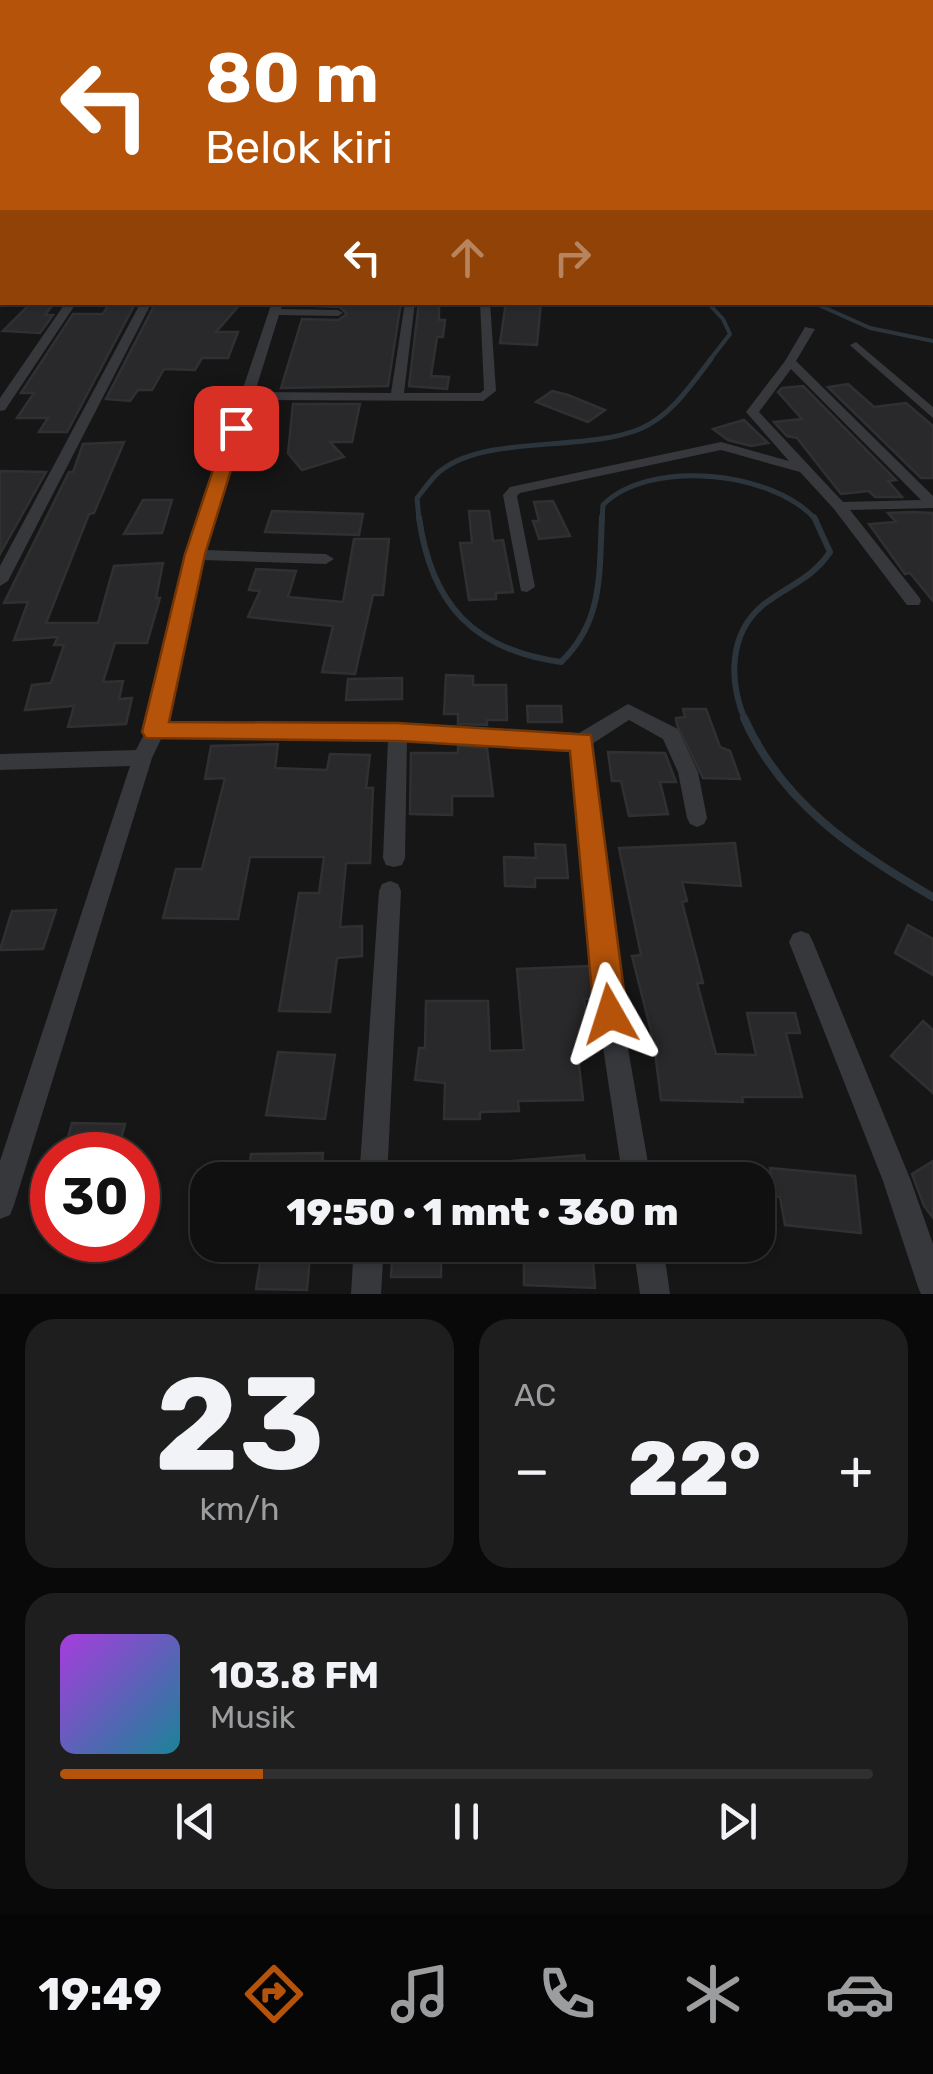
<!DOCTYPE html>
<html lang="id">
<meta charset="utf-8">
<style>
body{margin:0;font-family:Rubik,sans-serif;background:#1e1e1f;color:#f1f3f6;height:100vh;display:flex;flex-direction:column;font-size:38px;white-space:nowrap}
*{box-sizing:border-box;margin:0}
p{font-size:32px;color:#9c9d9f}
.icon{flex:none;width:55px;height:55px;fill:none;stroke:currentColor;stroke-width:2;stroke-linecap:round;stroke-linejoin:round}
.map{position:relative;height:1294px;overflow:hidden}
.drawer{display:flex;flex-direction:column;gap:25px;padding:25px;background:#090909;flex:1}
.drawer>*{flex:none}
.guide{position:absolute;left:0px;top:0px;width:935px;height:305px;box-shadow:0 2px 8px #0004,0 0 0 2px #303031;background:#b45309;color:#fff;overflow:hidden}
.speed{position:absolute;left:30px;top:1132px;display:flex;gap:20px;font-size:50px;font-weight:700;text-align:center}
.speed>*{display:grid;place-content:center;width:130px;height:130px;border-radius:50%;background:#101011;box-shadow:0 2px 8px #0004,0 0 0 2px #303031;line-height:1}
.speed .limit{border:15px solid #d22;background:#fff;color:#111}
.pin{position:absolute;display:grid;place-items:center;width:85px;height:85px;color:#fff;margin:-42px;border-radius:20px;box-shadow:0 5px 15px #0006}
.me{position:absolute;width:110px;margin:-55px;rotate:354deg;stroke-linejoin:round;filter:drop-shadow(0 0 8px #0008)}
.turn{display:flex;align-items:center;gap:35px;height:210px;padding:0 40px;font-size:45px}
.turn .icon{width:130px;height:130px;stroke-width:2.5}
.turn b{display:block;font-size:70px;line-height:85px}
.lanes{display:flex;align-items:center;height:95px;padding:0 40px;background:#0003;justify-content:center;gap:50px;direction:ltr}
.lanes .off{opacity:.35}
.big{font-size:75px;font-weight:800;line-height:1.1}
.drawer .widget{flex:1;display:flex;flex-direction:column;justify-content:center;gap:15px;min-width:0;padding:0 35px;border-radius:30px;background:#1e1e1f}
.drawer .dial{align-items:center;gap:0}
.dial b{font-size:130px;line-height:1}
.song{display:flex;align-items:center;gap:30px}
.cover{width:120px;height:120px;border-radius:15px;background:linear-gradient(135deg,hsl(280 70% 55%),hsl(190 70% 35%))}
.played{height:10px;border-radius:5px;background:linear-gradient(90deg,#b45309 25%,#303031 25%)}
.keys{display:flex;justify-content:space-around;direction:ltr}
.heat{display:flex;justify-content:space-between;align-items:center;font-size:55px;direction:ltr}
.drawer .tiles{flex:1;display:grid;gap:25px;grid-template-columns:1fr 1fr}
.widget:last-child{grid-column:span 2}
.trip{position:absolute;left:190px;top:1162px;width:585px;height:100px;border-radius:30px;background:#101011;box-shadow:0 2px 8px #0004,0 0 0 2px #303031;font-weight:800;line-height:100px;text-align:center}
.menu{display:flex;height:160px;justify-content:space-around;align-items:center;background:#060607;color:#9c9d9f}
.menu .icon{width:70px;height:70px}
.menu .selected{color:#b45309}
.menu b{font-size:45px;color:#f1f3f6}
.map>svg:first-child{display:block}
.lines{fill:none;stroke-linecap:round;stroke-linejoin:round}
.stream-far3{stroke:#2c353b;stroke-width:4}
.stream-far2{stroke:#2c353b;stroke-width:5}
.stream-far1{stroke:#2c353b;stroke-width:6}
.stream{stroke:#2c353b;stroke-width:8}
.building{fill:#29292b;stroke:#303033;stroke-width:2.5}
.street{fill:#37383c;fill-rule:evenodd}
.route{fill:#b45309;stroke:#753606;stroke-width:2.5}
</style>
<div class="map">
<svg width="933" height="1294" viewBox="0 0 933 1294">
<rect width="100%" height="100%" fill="#161617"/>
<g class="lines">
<!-- stream-far3 -->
<g class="stream-far3">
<polyline points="707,302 723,319 730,334 709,361"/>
<polyline points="812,302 870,328 933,341"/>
</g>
<!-- stream-far2 -->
<g class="stream-far2">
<path d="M419,520L417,498C425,489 433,475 443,469C489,435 584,452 640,429C671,416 691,385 711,359"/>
<path d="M602,520L603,505C649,458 774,471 816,520"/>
</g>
<!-- stream-far1 -->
<g class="stream-far1">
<path d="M419,517C431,605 474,650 561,662C604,621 599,572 602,517"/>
<path d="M745,720C729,682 728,634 763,605C787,586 812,579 830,552L814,517"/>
</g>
<!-- stream -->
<path class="stream" d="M744,718C782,803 855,852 933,897"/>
</g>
<!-- building -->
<g class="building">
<polygon points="110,302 136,302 67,432 39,432 48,418 17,418 34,393 21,393 73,314 103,314"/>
<polygon points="156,302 242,302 216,332 238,332 228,358 202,358 195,370 164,369 152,390 138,390 130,401 106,399"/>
<polygon points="315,302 401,302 388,386 281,388 302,319 338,320 347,314 340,307 315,306"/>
<polygon points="419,302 439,302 439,320 445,320 443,337 437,337 431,376 449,377 447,389 409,386"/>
<polygon points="506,302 541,302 537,345 500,343"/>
<polygon points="28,306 52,306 45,315 53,315 40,333 3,331"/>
<polygon points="848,384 874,407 906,403 933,426 933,478 921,478 828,387"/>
<polygon points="803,386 896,480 888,481 902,497 875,497 869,491 841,494 797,438 787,436 774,422 802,419 778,392 782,388"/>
<polygon points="552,391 568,395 605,410 588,422 536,402"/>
<polygon points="293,404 360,404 352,442 330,442 344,457 302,470 288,453"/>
<polygon points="744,420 768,443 751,446 728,440 713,429"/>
<polygon points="124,442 94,513 89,514 46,623 98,623 114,566 163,563 156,598 160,598 147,643 115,643 103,682 123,681 119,699 132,698 126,724 68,727 74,706 25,710 32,685 51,683 64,645 54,645 58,637 14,640 28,602 4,603 69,472 73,472 83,444"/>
<polygon points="0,471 46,472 0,554"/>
<polygon points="143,500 172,500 162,533 124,534"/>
<polygon points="553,501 570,536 539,539 533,521 539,521 534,502"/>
<polygon points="272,511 363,514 359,535 265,532"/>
<polygon points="469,511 489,511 493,541 503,540 513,592 496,593 496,599 469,600 460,543 472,543"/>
<polygon points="914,512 933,513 933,601 910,573 905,574 869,524 896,522 888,513"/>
<polygon points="354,539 389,539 383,595 373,595 355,674 322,672 333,626 248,617 260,591 249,590 256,569 296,571 288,597 343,602"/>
<polygon points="446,675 473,676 473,685 506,685 507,720 487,720 487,725 458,724 458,714 444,714"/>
<polygon points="402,678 402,699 346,700 348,679"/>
<polygon points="527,706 561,706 562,722 528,722"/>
<polygon points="683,709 706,709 720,747 730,751 740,779 703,778 677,725 676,718 685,717"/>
<polygon points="278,744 275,768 327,770 330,754 370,755 366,788 373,788 370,863 346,863 340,927 362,926 362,956 337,958 330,1012 279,1011 299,893 319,893 324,857 250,857 238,919 163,918 176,869 202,869 225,778 205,779 211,746"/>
<polygon points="458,746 487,748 493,796 452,796 452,815 410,814 411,753 458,753"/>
<polygon points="608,752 665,753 676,782 660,782 668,814 629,816 621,781 612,781"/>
<polygon points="735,843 741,886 682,882 687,901 682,902 703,983 697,983 716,1054 756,1055 747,1013 795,1013 800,1033 786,1033 802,1097 742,1097 743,1102 661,1100 654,1043 632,956 641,955 619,848"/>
<polygon points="535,844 565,845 568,878 535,878 535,887 505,886 504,857 536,858"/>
<polygon points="56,910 43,949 0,950 12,911"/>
<polygon points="908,925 933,939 933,975 895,953"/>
<polygon points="590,966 593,999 584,999 592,1055 578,1056 583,1100 518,1101 519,1111 480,1112 480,1119 444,1119 445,1083 415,1080 419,1048 425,1048 426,1001 488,1001 490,1051 524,1050 517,969"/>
<polygon points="923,1021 933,1030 933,1093 891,1056"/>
<polygon points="278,1052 335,1055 325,1119 266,1115"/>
<polygon points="72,1123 125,1124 117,1155 63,1155"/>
<polygon points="323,1153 321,1180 248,1180 251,1154"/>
<polygon points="584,1155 588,1180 515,1180 513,1161"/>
<polygon points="933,1161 933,1218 924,1206 912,1174"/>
<polygon points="770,1168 855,1176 861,1233 785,1225 780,1197 774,1196"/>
<polygon points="263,1245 311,1245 307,1290 256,1289"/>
<polygon points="393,1245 441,1245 441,1277 391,1277"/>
<polygon points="524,1245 592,1245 595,1288 524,1285"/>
</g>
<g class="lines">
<!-- street -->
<g class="street">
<rect x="932" y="145" width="1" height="4"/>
<rect x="932" y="161" width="1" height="4"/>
<rect x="932" y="177" width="1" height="4"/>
<rect x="932" y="191" width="1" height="6"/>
<polygon points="2,195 2,203 0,204 0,196"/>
<rect x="932" y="210" width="1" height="6"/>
<rect x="0" y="219" width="2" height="6"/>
<rect x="932" y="240" width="1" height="6"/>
<polygon points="66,302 77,302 5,410 0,411 0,398"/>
<polygon points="141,302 152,302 8,581 0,586 0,566"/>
<polygon points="272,302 283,302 281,309 338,310 343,313 338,316 279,315 255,392 391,393 405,302 415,302 404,393 480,393 484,390 480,302 490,302 496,391 483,401 252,400 204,550 326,554 334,559 326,564 202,560 166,725 398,725 579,733 628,704 678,729 698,772 707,818 704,824 697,827 690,824 687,818 678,772 663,739 629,720 592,744 622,1014 651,1180 623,1180 598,1014 573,748 407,740 405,858 402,865 394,867 386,865 383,858 388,739 161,739 152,758 14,1205 10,1215 0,1219 0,1161 130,766 0,770 0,754 136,750 145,732 187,555"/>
<path d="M805,327L815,329L796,361L933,496V508L850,510L919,597L921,601L919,605H907L834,509L800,472L721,450L520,493L517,496L535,587L527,592L521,591L503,495L510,487L721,442L789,461L746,412L785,361ZM791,369L921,500L843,502L759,412Z"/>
<polygon points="856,342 933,407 933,418 852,347 850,345"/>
<polygon points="390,881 398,884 401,891 387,1180 359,1180 379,891 382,884"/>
<polygon points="801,931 809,934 813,942 911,1181 933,1244 933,1294 921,1294 918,1287 883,1181 789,942 793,934"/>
<polygon points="354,1245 384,1245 381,1294 351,1294"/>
<polygon points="633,1245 663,1245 670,1294 640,1294"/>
</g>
</g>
<!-- sky -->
<linearGradient id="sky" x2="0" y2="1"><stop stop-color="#0c0c0d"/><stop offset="0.43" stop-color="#363c47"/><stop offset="1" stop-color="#363c47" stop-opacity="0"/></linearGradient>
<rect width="933" height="317" fill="url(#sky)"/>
<!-- route -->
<polygon class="route" points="236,423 244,428 205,554 169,722 398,723 591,735 627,1014 622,1026 610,1030 599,1026 594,1014 570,751 398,741 146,738 142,732 185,554 227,428"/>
</svg>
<div class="speed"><div class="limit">30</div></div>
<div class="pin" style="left:236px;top:428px;background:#d93025"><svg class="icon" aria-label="arrive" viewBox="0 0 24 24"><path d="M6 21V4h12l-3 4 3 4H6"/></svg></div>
<svg class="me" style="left:610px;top:1014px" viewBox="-20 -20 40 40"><path d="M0-17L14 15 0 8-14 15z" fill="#b45309" stroke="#fff" stroke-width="4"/></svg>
<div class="trip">19:50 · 1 mnt · 360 m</div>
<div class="guide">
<div class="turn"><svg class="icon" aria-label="left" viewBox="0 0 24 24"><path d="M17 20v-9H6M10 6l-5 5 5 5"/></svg><div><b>80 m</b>Belok kiri</div></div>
<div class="lanes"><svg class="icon" aria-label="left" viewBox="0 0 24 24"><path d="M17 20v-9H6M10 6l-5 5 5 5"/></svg><svg class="icon off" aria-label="ahead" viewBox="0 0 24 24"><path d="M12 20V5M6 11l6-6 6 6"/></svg><svg class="icon off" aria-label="right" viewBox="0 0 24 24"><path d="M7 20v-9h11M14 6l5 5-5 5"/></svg></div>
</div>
</div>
<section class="drawer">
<div class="tiles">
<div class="widget dial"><b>23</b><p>km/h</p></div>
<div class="widget"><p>AC</p>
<div class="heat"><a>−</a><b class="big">22°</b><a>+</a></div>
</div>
<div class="widget">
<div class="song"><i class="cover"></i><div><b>103.8 FM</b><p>Musik</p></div></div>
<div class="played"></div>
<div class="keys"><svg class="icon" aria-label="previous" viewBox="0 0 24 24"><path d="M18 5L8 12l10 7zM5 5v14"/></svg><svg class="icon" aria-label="pause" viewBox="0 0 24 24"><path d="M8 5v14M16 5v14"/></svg><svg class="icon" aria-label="next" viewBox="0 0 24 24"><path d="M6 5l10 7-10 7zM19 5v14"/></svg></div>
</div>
</div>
</section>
<nav class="menu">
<b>19:49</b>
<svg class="icon selected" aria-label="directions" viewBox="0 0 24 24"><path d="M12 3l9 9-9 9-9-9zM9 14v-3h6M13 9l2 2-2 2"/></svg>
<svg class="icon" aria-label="music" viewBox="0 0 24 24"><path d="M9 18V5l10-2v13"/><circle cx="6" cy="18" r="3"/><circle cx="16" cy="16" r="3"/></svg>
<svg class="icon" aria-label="phone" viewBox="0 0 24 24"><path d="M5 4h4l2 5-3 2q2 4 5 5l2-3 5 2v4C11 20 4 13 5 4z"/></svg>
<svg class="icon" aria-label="climate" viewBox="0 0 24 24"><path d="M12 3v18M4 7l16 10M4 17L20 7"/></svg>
<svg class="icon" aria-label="car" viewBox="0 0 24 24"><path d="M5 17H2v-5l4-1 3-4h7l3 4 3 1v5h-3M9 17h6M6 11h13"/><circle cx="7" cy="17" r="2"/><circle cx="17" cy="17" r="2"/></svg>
</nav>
